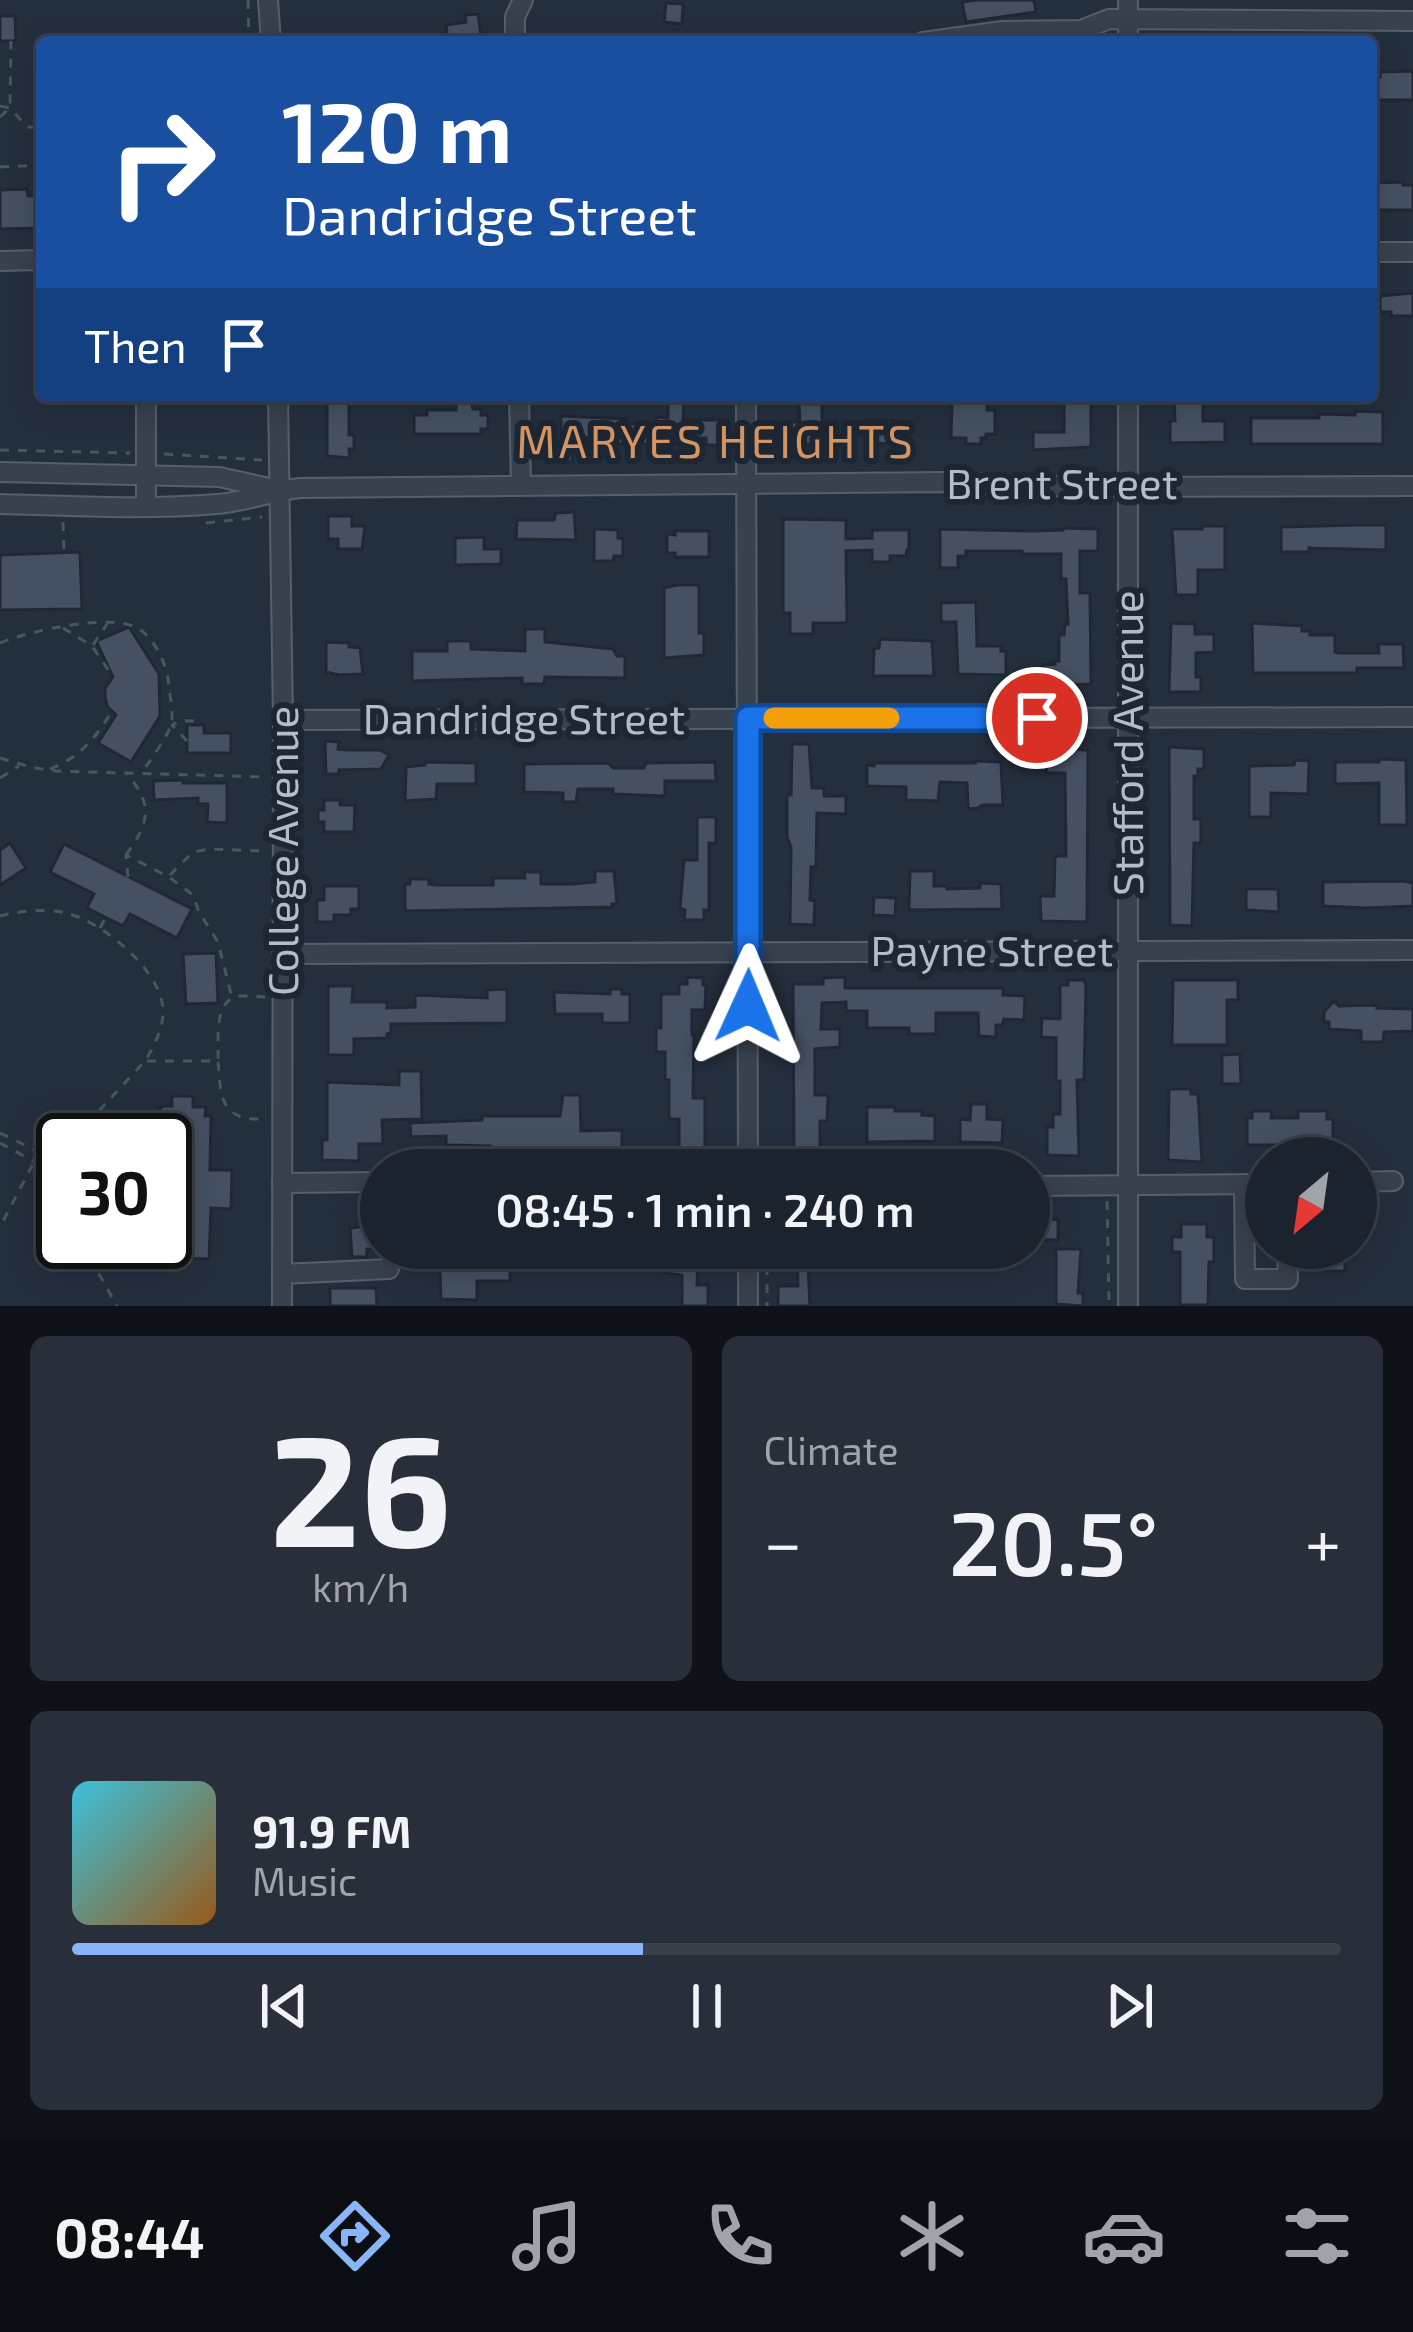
<!DOCTYPE html>
<meta charset="utf-8">
<style>
body{margin:0;font-family:"Exo 2",sans-serif;background:#282f3a;color:#f1f3f6;height:100vh;display:flex;flex-direction:column;font-size:45px;white-space:nowrap}
*{box-sizing:border-box;margin:0}
p{font-size:39px;color:#a0a4aa}
.icon{flex:none;width:66px;height:66px;fill:none;stroke:currentColor;stroke-width:2;stroke-linecap:round;stroke-linejoin:round}
.map{position:relative;height:1306px;overflow:hidden}
.sheet{display:flex;flex-direction:column;gap:30px;padding:30px;background:#0f1319;flex:1}
.sheet>*{flex:none}
.top-card{position:absolute;left:36px;top:36px;width:1341px;height:366px;border-radius:12px;box-shadow:0 6px 30px #0003,0 0 0 3px #39404a;background:#1a4fa0;color:#fff;overflow:hidden}
.needle{width:78px;rotate:209deg}
.tools{position:absolute;left:1245px;top:1137px;display:grid;gap:24px}
.tools a{display:grid;place-items:center;width:132px;height:132px;border-radius:50%;background:#1b232e;box-shadow:0 6px 30px #0003,0 0 0 3px #39404a;font-size:60px}
.speed{position:absolute;left:36px;top:1113px;display:flex;gap:24px;font-size:60px;font-weight:700;text-align:center}
.speed>*{display:grid;place-content:center;width:156px;height:156px;border-radius:50%;background:#1b232e;box-shadow:0 6px 30px #0003,0 0 0 3px #39404a;line-height:1}
.speed .limit{border:6px solid #111;border-radius:18px;background:#fff;color:#111}
.pin{position:absolute;display:grid;place-items:center;width:102px;height:102px;color:#fff;margin:-51px;border:6px solid #fff;border-radius:50%;box-shadow:0 3px 12px #0007}
.me{position:absolute;width:132px;margin:-66px;rotate:1deg;stroke-linejoin:round;filter:drop-shadow(0 0 9px #0008)}
.turn{display:flex;align-items:center;gap:42px;height:252px;padding:0 48px;font-size:54px}
.turn .icon{width:156px;height:156px;stroke-width:2.5}
.turn b{display:block;font-size:84px;line-height:102px}
.then{display:flex;align-items:center;height:114px;padding:0 48px;background:#0003;gap:24px;font-size:45px}
.big{font-size:90px;font-weight:600;line-height:1.1}
.sheet .card{flex:1;display:flex;flex-direction:column;justify-content:center;gap:18px;min-width:0;padding:0 42px;border-radius:18px;background:#282f3a}
.sheet .dial{align-items:center;gap:0}
.dial b{font-size:156px;line-height:1}
.song{display:flex;align-items:center;gap:36px}
.cover{width:144px;height:144px;border-radius:18px;background:linear-gradient(135deg,hsl(190 70% 55%),hsl(30 70% 35%))}
.played{height:12px;border-radius:6px;background:linear-gradient(90deg,#8ab4f8 45%,#39404a 45%)}
.keys{display:flex;justify-content:space-around;direction:ltr}
.heat{display:flex;justify-content:space-between;align-items:center;font-size:66px;direction:ltr}
.sheet .tiles{flex:1;display:grid;gap:30px;grid-template-columns:1fr 1fr}
.card:last-child{grid-column:span 2}
.trip{position:absolute;left:360px;top:1149px;width:690px;height:120px;border-radius:60px;background:#1b232e;box-shadow:0 6px 30px #0003,0 0 0 3px #39404a;font-weight:600;line-height:120px;text-align:center}
.menu{display:flex;height:192px;justify-content:space-around;align-items:center;background:#0b0e12;color:#a0a4aa}
.menu .icon{width:84px;height:84px}
.menu .on{color:#8ab4f8}
.menu b{font-size:54px;color:#f1f3f6}
.map>svg:first-child{display:block}
.building{fill:#455162;stroke:#1f2835;stroke-width:3}
.lines{fill:none;stroke-linecap:round;stroke-linejoin:round}
.minor-casing{stroke:#565f6c;stroke-width:22}
.path{stroke:#44595c;stroke-width:3;stroke-dasharray:9 9;stroke-linecap:butt}
.minor{stroke:#38414e;stroke-width:18}
.route-casing{stroke:#114b97;stroke-width:30}
.route{stroke:#1a73e8;stroke-width:21}
.slow{stroke:#f59e0b;stroke-width:21}
.labels{text-anchor:middle;stroke-width:12;stroke-linejoin:round;paint-order:stroke}
.street-label{font-size:42px;fill:#b4bcc9;stroke:#1d2633}
.neighbourhood-label{font-size:45px;letter-spacing:3px;fill:#d59563;stroke:#1d2633}
</style>
<div class="map">
<svg width="1413" height="1306" viewBox="0 0 1413 1306">
<rect width="100%" height="100%" fill="#242f3e"/>
<!-- building -->
<g class="building">
<polygon points="976,0 1034,0 1036,12 966,22 962,2"/>
<polygon points="666,3 683,4 682,24 664,22"/>
<polygon points="478,14 482,42 448,42 446,25 466,22 465,15"/>
<polygon points="0,16 15,16 16,41 0,41"/>
<polygon points="1413,71 1413,100 1371,100 1371,77 1380,77 1380,72"/>
<polygon points="1403,182 1403,185 1413,185 1413,210 1371,210 1371,183"/>
<polygon points="27,189 28,196 42,196 42,228 0,229 0,190"/>
<polygon points="1413,293 1413,316 1391,316 1391,312 1380,312 1380,296"/>
<polygon points="327,396 349,396 349,435 354,435 354,449 349,449 350,458 327,456"/>
<polygon points="456,396 470,396 473,409 481,409 481,415 488,415 488,429 481,429 481,434 414,434 414,415 427,415 427,410 456,410"/>
<polygon points="1064,396 1091,398 1091,447 1033,450 1033,432 1064,432"/>
<polygon points="1174,396 1203,396 1203,421 1225,421 1225,442 1170,443 1170,421 1175,421"/>
<polygon points="668,400 684,400 683,420 727,420 727,445 706,445 706,438 668,438 668,444 623,444 615,443 615,437 573,438 572,462 561,462 561,416 627,419 626,424 656,423 657,417 668,418"/>
<polygon points="952,400 987,402 987,410 995,410 995,434 986,434 986,438 981,438 981,444 966,444 966,438 951,438"/>
<polygon points="799,404 822,404 822,444 791,444 791,440 785,440 785,426 791,426 791,422 800,422"/>
<polygon points="1355,411 1383,412 1383,444 1251,444 1251,418 1319,418 1319,414 1355,415"/>
<polygon points="867,420 898,421 898,444 867,443"/>
<polygon points="574,512 576,540 516,539 517,520 554,520 556,513"/>
<polygon points="328,516 352,516 352,526 365,526 362,549 338,549 338,539 328,539"/>
<polygon points="783,519 846,520 846,539 872,538 872,530 909,530 909,550 907,550 906,556 890,556 890,562 872,562 872,550 846,551 847,623 813,623 813,634 790,634 790,613 783,613"/>
<polygon points="1358,525 1386,525 1386,550 1309,548 1309,552 1281,552 1281,527"/>
<polygon points="1202,526 1225,526 1225,570 1198,570 1198,595 1176,595 1172,529 1202,529"/>
<polygon points="1063,528 1098,529 1098,551 1080,551 1080,593 1090,593 1091,684 1071,685 1071,690 1055,689 1055,678 1043,678 1043,665 1055,664 1055,661 1059,661 1059,635 1064,635 1065,624 1068,624 1066,579 1061,579 1061,554 1022,554 1022,551 966,551 966,556 958,556 958,568 940,568 940,529 1033,531 1063,530"/>
<polygon points="594,529 618,530 618,538 623,539 623,556 614,556 613,561 594,561"/>
<polygon points="675,531 709,531 709,557 675,557 675,553 667,553 667,534 675,535"/>
<polygon points="484,537 484,549 501,549 501,564 455,565 455,538"/>
<polygon points="80,552 82,609 0,610 0,555"/>
<polygon points="677,585 699,585 699,633 704,633 704,655 664,658 664,588"/>
<polygon points="976,602 977,646 1001,646 1001,651 1006,651 1006,675 958,674 956,622 941,622 941,603"/>
<polygon points="1171,623 1195,624 1195,634 1214,634 1214,652 1196,653 1196,677 1201,677 1201,692 1169,692"/>
<polygon points="1252,623 1302,626 1302,631 1310,631 1310,635 1335,635 1335,652 1338,653 1379,653 1378,644 1403,644 1404,668 1357,668 1357,673 1253,673"/>
<polygon points="129,627 159,674 160,716 131,762 98,743 116,715 107,706 105,697 105,688 113,677 96,641"/>
<polygon points="525,629 545,629 545,642 613,649 617,656 625,656 625,678 545,677 544,684 522,684 522,678 412,681 412,651 447,651 447,641 471,641 471,649 525,651"/>
<polygon points="880,639 932,641 934,676 873,676 874,649 879,648"/>
<polygon points="326,642 349,643 349,647 360,648 363,674 339,675 326,672"/>
<polygon points="187,725 204,725 204,733 231,733 231,753 187,753"/>
<polygon points="325,741 339,742 338,749 346,750 380,750 389,755 381,769 339,770 339,774 326,774"/>
<polygon points="792,744 809,744 812,788 824,788 824,796 846,796 846,814 817,813 816,867 811,867 810,900 815,901 814,925 790,924 791,847 787,837 787,795 791,795"/>
<polygon points="1169,747 1204,749 1204,769 1198,769 1198,776 1194,776 1194,819 1201,819 1201,840 1200,843 1194,843 1192,926 1170,925"/>
<polygon points="1047,749 1088,750 1087,922 1041,921 1040,896 1054,896 1055,856 1066,856 1065,773 1046,773"/>
<polygon points="1379,759 1406,760 1407,825 1379,825 1379,783 1335,784 1335,762 1379,762"/>
<polygon points="1295,760 1309,761 1308,794 1271,793 1271,817 1249,817 1249,766 1294,765"/>
<polygon points="974,761 1001,762 1003,805 982,805 978,808 968,809 967,783 940,782 938,801 906,800 906,787 867,786 867,765 874,766 874,763 975,763"/>
<polygon points="425,762 476,763 476,784 437,784 436,799 405,801 406,767 425,765"/>
<polygon points="715,762 716,781 665,781 665,796 613,794 613,789 578,789 576,802 563,802 563,793 524,792 524,764 608,763 613,768 644,768 646,763"/>
<polygon points="183,780 183,783 227,783 227,823 207,822 208,804 198,804 198,798 154,800 153,781"/>
<polygon points="324,800 340,800 340,805 355,805 354,832 324,832 324,822 318,822 318,810 324,810"/>
<polygon points="697,817 716,817 716,843 709,843 709,910 704,910 704,920 684,920 685,910 680,908 684,860 697,860"/>
<polygon points="10,843 26,868 0,885 0,850"/>
<polygon points="64,844 192,909 177,938 130,914 123,926 87,908 94,894 50,872"/>
<polygon points="595,871 614,871 617,904 612,904 612,907 405,911 405,884 410,884 410,879 429,879 429,884 435,885 493,885 493,878 525,878 524,872 541,872 541,884 573,884 595,882"/>
<polygon points="910,871 934,871 934,886 946,886 947,889 980,888 980,883 1001,884 1002,909 909,910"/>
<polygon points="1403,881 1413,883 1413,906 1367,908 1323,906 1323,882"/>
<polygon points="324,886 359,886 359,909 351,909 351,915 334,915 334,922 317,922 317,900 324,900"/>
<polygon points="1246,889 1278,889 1279,912 1246,910"/>
<polygon points="874,897 896,898 895,916 873,915"/>
<polygon points="216,953 218,1003 186,1004 183,954"/>
<polygon points="687,977 703,978 703,985 706,985 705,1010 692,1010 692,1035 694,1035 693,1098 705,1098 705,1160 679,1160 679,1119 669,1119 669,1080 665,1080 665,1052 656,1052 656,1028 661,1028 661,994 679,994 679,984 687,984"/>
<polygon points="845,977 845,988 1003,988 1003,995 1025,996 1024,1020 1004,1019 1002,1025 996,1025 996,1037 979,1036 978,1013 936,1013 936,1034 909,1034 909,1028 867,1028 867,1011 846,1011 846,1002 822,1003 821,1029 840,1029 840,1047 815,1049 815,1095 828,1095 827,1121 820,1121 820,1155 807,1155 807,1161 794,1160 793,984 823,984 823,978"/>
<polygon points="1068,980 1084,980 1086,986 1084,1080 1077,1080 1079,1156 1047,1155 1047,1127 1053,1127 1053,1114 1060,1114 1060,1081 1056,1081 1056,1038 1041,1037 1042,1018 1060,1019 1060,985 1068,985"/>
<polygon points="1173,980 1238,980 1238,1000 1227,1000 1227,1045 1172,1045"/>
<polygon points="328,986 353,986 352,1002 387,1002 387,1008 415,1007 415,995 487,998 487,990 507,989 507,1023 391,1024 391,1033 387,1034 387,1038 354,1039 354,1055 328,1055"/>
<polygon points="610,989 622,989 622,994 630,994 630,1023 602,1023 602,1014 555,1014 554,992 610,994"/>
<polygon points="1334,1001 1339,1006 1377,1005 1377,1008 1413,1009 1413,1031 1384,1032 1383,1042 1361,1042 1361,1031 1329,1029 1329,1022 1324,1022 1324,1012"/>
<polygon points="1240,1054 1241,1084 1222,1084 1222,1055"/>
<polygon points="399,1071 421,1071 422,1119 382,1120 383,1144 359,1144 359,1161 322,1160 322,1140 327,1140 327,1082 399,1085"/>
<polygon points="1169,1089 1191,1089 1191,1094 1198,1094 1202,1162 1168,1160"/>
<polygon points="563,1095 580,1095 581,1131 622,1130 622,1149 581,1149 580,1154 490,1153 490,1146 446,1145 446,1136 411,1137 410,1123 482,1120 482,1116 560,1116"/>
<polygon points="172,1096 193,1096 193,1107 206,1107 205,1116 211,1116 210,1170 232,1170 231,1209 211,1208 209,1259 140,1257 125,1242 165,1242 165,1140 124,1140 163,1106 172,1106"/>
<polygon points="971,1104 987,1104 987,1119 1003,1120 1002,1143 960,1142 960,1119 970,1120"/>
<polygon points="867,1107 895,1107 895,1111 922,1111 922,1115 935,1116 935,1141 867,1142"/>
<polygon points="1252,1111 1272,1111 1271,1118 1298,1118 1298,1111 1327,1111 1327,1119 1333,1119 1333,1145 1247,1145 1247,1118 1252,1118"/>
<polygon points="378,1215 379,1249 367,1249 367,1257 352,1257 350,1228 359,1227 359,1216"/>
<polygon points="1058,1219 1058,1240 1029,1240 1029,1220"/>
<polygon points="1181,1224 1207,1224 1207,1237 1214,1237 1214,1262 1209,1262 1208,1305 1180,1305 1180,1252 1172,1252 1172,1237 1181,1237"/>
<polygon points="439,1248 510,1248 510,1281 477,1281 477,1300 441,1299"/>
<polygon points="676,1248 698,1248 697,1285 708,1285 708,1306 682,1306 682,1275 664,1273 664,1256 675,1256"/>
<polygon points="797,1248 818,1248 818,1264 808,1264 810,1306 778,1306 778,1286 798,1286"/>
<polygon points="1056,1249 1081,1249 1078,1293 1083,1293 1083,1306 1056,1304"/>
<polygon points="1345,1249 1345,1271 1322,1271 1321,1250"/>
<polygon points="330,1288 376,1288 377,1306 330,1306"/>
</g>
<g class="lines">
<defs>
<g id="minor">
<polyline points="268,0 271,42"/>
<polyline points="515,42 515,17 523,0"/>
<polyline points="923,42 1003,31 1081,30 1109,19 1413,21"/>
<polyline points="1128,42 1128,0"/>
<polyline points="1371,252 1413,252"/>
<polyline points="0,261 42,260"/>
<polyline points="278,396 283,720 282,1306"/>
<polyline points="519,396 521,485"/>
<polyline points="746,396 748,1170"/>
<polyline points="1128,396 1128,1306"/>
<polyline points="0,472 219,477 274,489"/>
<path d="M0,504C72,506 145,510 217,504C245,502 272,491 300,488L944,482L1072,487L1413,486"/>
<polyline points="146,507 146,396"/>
<polyline points="283,720 1413,717"/>
<polyline points="284,954 1413,950"/>
<polyline points="1356,1182 1393,1181"/>
<polyline points="282,1183 381,1182"/>
<polyline points="1244,1184 1245,1279 1288,1279 1287,1248"/>
<polyline points="1029,1186 1266,1184"/>
<polyline points="748,1248 748,1306"/>
<polyline points="282,1274 389,1269"/>
</g>
</defs>
<!-- minor casing -->
<use href="#minor" class="minor-casing"/>
<!-- path -->
<g class="path">
<polyline points="248,0 249,42"/>
<polyline points="0,106 10,108 27,127 42,128"/>
<polyline points="0,117 10,108 11,41"/>
<polyline points="0,167 42,165"/>
<polyline points="243,396 260,400"/>
<polyline points="0,450 130,453"/>
<polyline points="164,454 262,460"/>
<polyline points="63,522 64,552"/>
<polyline points="206,523 262,517"/>
<polyline points="63,628 92,646 113,677"/>
<path d="M0,643C28,631 113,612 139,629C157,641 167,666 169,686C170,697 174,714 171,724C168,737 149,761 142,773"/>
<polyline points="93,645 107,624"/>
<polyline points="187,741 172,725 179,721 196,721 196,725"/>
<polyline points="0,758 34,768 56,771 266,777"/>
<path d="M50,769C80,757 95,739 112,711"/>
<polyline points="0,778 19,766"/>
<path d="M126,855C149,823 154,805 127,774"/>
<polyline points="170,875 193,852 210,849 264,851"/>
<polyline points="128,877 126,855 169,877 193,895 199,912 218,942 232,998"/>
<path d="M0,916C19,911 46,908 66,913C102,922 159,968 163,1008C164,1027 155,1045 145,1061L72,1140"/>
<polyline points="100,928 106,917"/>
<path d="M218,1059C219,1042 214,1008 232,998C240,994 255,997 265,997"/>
<path d="M147,1061H218C221,1099 220,1121 266,1119"/>
<polyline points="0,1133 35,1150 34,1162 0,1227"/>
<polyline points="0,1143 37,1163 63,1148"/>
<polyline points="37,1165 63,1210"/>
<polyline points="1107,1201 1109,1306"/>
<polyline points="81,1242 117,1306"/>
<polyline points="767,1248 767,1306"/>
</g>
<!-- minor -->
<use href="#minor" class="minor"/>
</g>
<g class="lines">
<defs>
<polyline id="route" points="748,1006 748,718 1037,718"/>
</defs>
<!-- route casing -->
<use href="#route" class="route-casing"/>
<!-- route -->
<use href="#route" class="route"/>
<!-- slow -->
<polyline class="slow" points="774,718 889,718"/>
</g>
<g class="labels">
<!-- street labels -->
<g class="street-label">
<text x="1062" y="499">Brent Street</text>
<text x="524" y="734">Dandridge Street</text>
<text transform="translate(1128 743) rotate(-90)" y="15">Stafford Avenue</text>
<text transform="translate(283 851) rotate(-90)" y="15">College Avenue</text>
<text x="992" y="966">Payne Street</text>
</g>
<!-- neighbourhood labels -->
<g class="neighbourhood-label">
<text x="716" y="458">MARYES HEIGHTS</text>
</g>
</g>
</svg>
<div class="tools">
<a><svg class="needle" viewBox="-14 -14 28 28"><path d="M0-13l5 13h-10z" fill="#e53935"/><path d="M0 13l5-13h-10z" fill="#a0a4aa"/></svg></a>
</div>
<div class="speed"><div class="limit">30</div></div>
<div class="pin" style="left:1037px;top:718px;background:#d93025"><svg class="icon" aria-label="arrive" viewBox="0 0 24 24"><path d="M6 21V4h12l-3 4 3 4H6"/></svg></div>
<svg class="me" style="left:748px;top:1006px" viewBox="-20 -20 40 40"><path d="M0-17L14 15 0 8-14 15z" fill="#1a73e8" stroke="#fff" stroke-width="4"/></svg>
<div class="trip">08:45 · 1 min · 240 m</div>
<div class="top-card">
<div class="turn"><svg class="icon" aria-label="right" viewBox="0 0 24 24"><path d="M7 20v-9h11M14 6l5 5-5 5"/></svg><div><b>120 m</b>Dandridge Street</div></div>
<div class="then">Then<svg class="icon" aria-label="arrive" viewBox="0 0 24 24"><path d="M6 21V4h12l-3 4 3 4H6"/></svg></div>
</div>
</div>
<section class="sheet">
<div class="tiles">
<div class="card dial"><b>26</b><p>km/h</p></div>
<div class="card"><p>Climate</p>
<div class="heat"><a>−</a><b class="big">20.5°</b><a>+</a></div>
</div>
<div class="card">
<div class="song"><i class="cover"></i><div><b>91.9 FM</b><p>Music</p></div></div>
<div class="played"></div>
<div class="keys"><svg class="icon" aria-label="previous" viewBox="0 0 24 24"><path d="M18 5L8 12l10 7zM5 5v14"/></svg><svg class="icon" aria-label="pause" viewBox="0 0 24 24"><path d="M8 5v14M16 5v14"/></svg><svg class="icon" aria-label="next" viewBox="0 0 24 24"><path d="M6 5l10 7-10 7zM19 5v14"/></svg></div>
</div>
</div>
</section>
<nav class="menu">
<b>08:44</b>
<svg class="icon on" aria-label="directions" viewBox="0 0 24 24"><path d="M12 3l9 9-9 9-9-9zM9 14v-3h6M13 9l2 2-2 2"/></svg>
<svg class="icon" aria-label="music" viewBox="0 0 24 24"><path d="M9 18V5l10-2v13"/><circle cx="6" cy="18" r="3"/><circle cx="16" cy="16" r="3"/></svg>
<svg class="icon" aria-label="phone" viewBox="0 0 24 24"><path d="M5 4h4l2 5-3 2q2 4 5 5l2-3 5 2v4C11 20 4 13 5 4z"/></svg>
<svg class="icon" aria-label="climate" viewBox="0 0 24 24"><path d="M12 3v18M4 7l16 10M4 17L20 7"/></svg>
<svg class="icon" aria-label="car" viewBox="0 0 24 24"><path d="M5 17H2v-5l4-1 3-4h7l3 4 3 1v5h-3M9 17h6M6 11h13"/><circle cx="7" cy="17" r="2"/><circle cx="17" cy="17" r="2"/></svg>
<svg class="icon" aria-label="filters" viewBox="0 0 24 24"><path d="M4 7h16M4 17h16"/><circle cx="9" cy="7" r="2"/><circle cx="15" cy="17" r="2"/></svg>
</nav>
